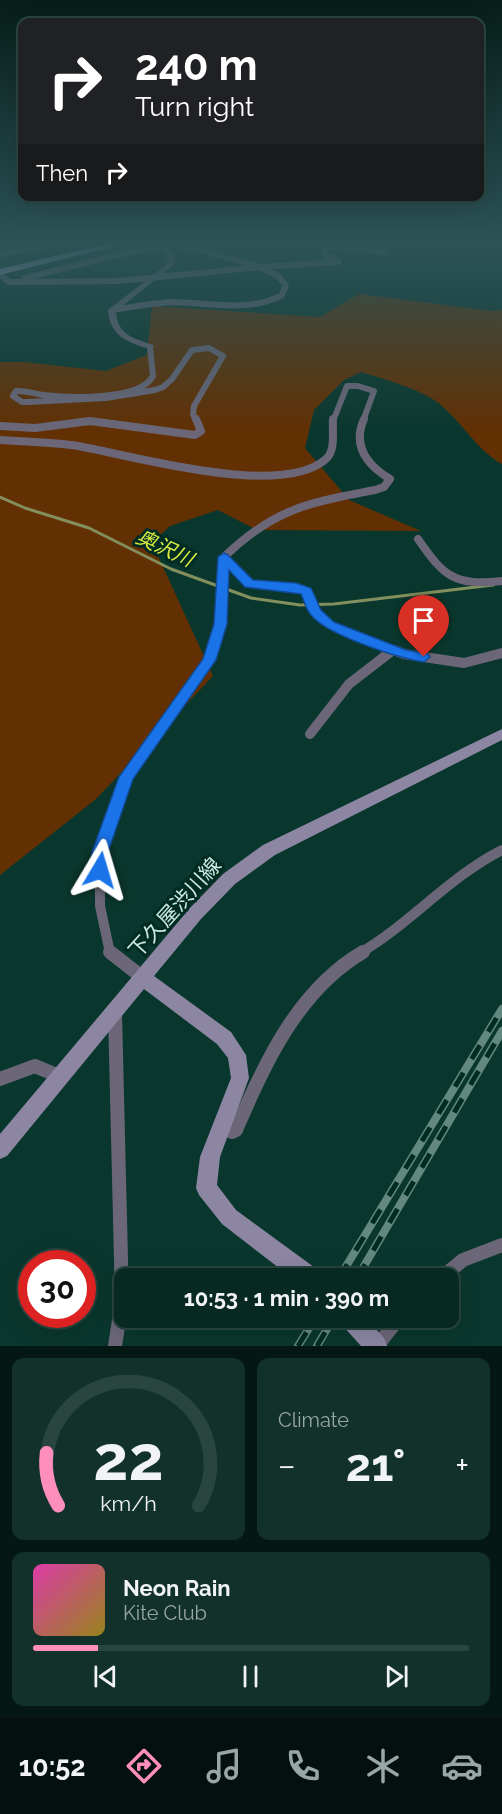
<!DOCTYPE html>
<meta charset="utf-8">
<style>
body{margin:0;font-family:Raleway,"Noto Sans JP",sans-serif;background:#11312a;color:#f1f3f6;height:100vh;display:flex;flex-direction:column;font-size:22px;white-space:nowrap}
*{box-sizing:border-box;margin:0}
p{font-size:20px;color:#98a6a5}
.icon{flex:none;width:33px;height:33px;fill:none;stroke:currentColor;stroke-width:2;stroke-linecap:round;stroke-linejoin:round}
.map{position:relative;height:1346px;overflow:hidden}
.details{display:flex;flex-direction:column;gap:12px;padding:12px;background:#041713;flex:1}
.details>*{flex:none}
.hud{position:absolute;left:18px;top:18px;width:466px;height:183px;border-radius:12px;box-shadow:0 6px 24px #0002,0 0 0 2px #294540;background:#202124;color:#fff;overflow:hidden}
.speed{position:absolute;left:18px;top:1250px;display:flex;gap:12px;font-size:30px;font-weight:700;text-align:center}
.speed>*{display:grid;place-content:center;width:78px;height:78px;border-radius:50%;background:#082922;box-shadow:0 6px 24px #0002,0 0 0 2px #294540;line-height:1}
.speed .limit{border:9px solid #d22;background:#fff;color:#111}
.pin{position:absolute;display:grid;place-items:center;width:51px;height:51px;color:#fff;margin:-62px -26px;border-radius:50% 50% 50% 0;rotate:-45deg;box-shadow:0 0 6px #0007}
.pin .icon{rotate:45deg}
.me{position:absolute;width:66px;margin:-33px;rotate:7deg;stroke-linejoin:round;filter:drop-shadow(0 0 4px #0008)}
.turn{display:flex;align-items:center;gap:21px;height:126px;padding:0 18px;font-size:27px}
.turn .icon{width:78px;height:78px;stroke-width:2.5}
.turn b{display:block;font-size:42px;line-height:51px}
.then{display:flex;align-items:center;height:57px;padding:0 18px;background:#0003;gap:12px;font-size:22px}
.big{font-size:45px;font-weight:700;line-height:1.1}
.details .tile{flex:1;display:flex;flex-direction:column;justify-content:center;gap:9px;min-width:0;padding:0 21px;border-radius:12px;background:#11312a}
.details .dial{align-items:center;gap:0}
.dial svg{height:156px;overflow:visible;fill:none;stroke:#294540;stroke-width:7;stroke-linecap:round;text-anchor:middle}
.dial text{fill:#f1f3f6;stroke:none}
.song{display:flex;align-items:center;gap:18px}
.cover{width:72px;height:72px;border-radius:9px;background:linear-gradient(135deg,hsl(320 70% 55%),hsl(50 70% 35%))}
.played{height:6px;border-radius:3px;background:linear-gradient(90deg,#fe8ebc 15%,#294540 15%)}
.keys{display:flex;justify-content:space-around;direction:ltr}
.heat{display:flex;justify-content:space-between;align-items:center;font-size:33px;direction:ltr}
.details .tiles{flex:1;display:grid;gap:12px;grid-template-columns:1fr 1fr}
.tile:last-child{grid-column:span 2}
.trip{position:absolute;left:114px;top:1268px;width:345px;height:60px;border-radius:12px;background:#082922;box-shadow:0 6px 24px #0002,0 0 0 2px #294540;font-weight:700;line-height:60px;text-align:center}
.dock{display:flex;height:96px;justify-content:space-around;align-items:center;background:#03100e;color:#98a6a5}
.dock .icon{width:42px;height:42px}
.dock .active{color:#fe8ebc}
.dock b{font-size:27px;color:#f1f3f6}
.map>svg:first-child{display:block}
.green{fill:#623003}
.lines{fill:none;stroke-linecap:round;stroke-linejoin:round}
.stream{stroke:#83905d;stroke-width:3}
.minor-far3{stroke:#6b6779;stroke-width:6}
.minor-far2{stroke:#6b6779;stroke-width:8}
.minor-far1{stroke:#6b6779;stroke-width:10}
.minor{stroke:#6b6779;stroke-width:14}
.tertiary{fill:#6b6779;fill-rule:evenodd}
.secondary{fill:#8c86a3;fill-rule:evenodd}
.motorway{fill:#beb4e1;fill-rule:evenodd}
.rail-casing{stroke:#63887f;stroke-width:8}
.rail{stroke:#002c23;stroke-width:5;stroke-dasharray:16;stroke-linecap:butt}
.route{fill:#1a73e8;stroke:#114b97;stroke-width:1.5}
.labels{text-anchor:middle;stroke-width:6;stroke-linejoin:round;paint-order:stroke}
.water-label{font-size:20px;font-style:italic;fill:#deee41;stroke:#002c23}
.near-street-label{font-size:21px;fill:#cce8df;stroke:#002c23}
</style>
<div class="map">
<svg width="502" height="1346" viewBox="0 0 502 1346">
<rect width="100%" height="100%" fill="#0a372d"/>
<!-- green -->
<path class="green" d="M359,294L492,311L502,310V464C478,451 463,424 442,406C425,390 383,379 361,372L344,380L314,410L305,448L349,500L421,531L257,530L218,510L170,526L152,543L213,676L96,799L0,875V362H24L106,371L147,355L152,306L320,317Z"/>
<g class="lines">
<!-- stream -->
<polyline class="stream" points="0,497 25,508 89,528 171,569 251,598 300,605 334,604 493,585"/>
<!-- minor-far3 -->
<g class="minor-far3">
<polyline points="177,244 182,248 197,249 260,267 339,262"/>
<polyline points="0,254 55,244"/>
<polyline points="337,261 326,256 323,245 384,252 382,244"/>
<path d="M0,274L9,282L118,281L260,267L278,276L286,285L282,295C249,313 208,302 172,302C152,303 132,307 112,310"/>
<polyline points="25,278 134,251 178,244"/>
<path d="M150,347L153,376C140,401 68,398 44,395C35,394 25,390 16,391L13,396L22,402H28L106,398L155,390L163,387L172,379L192,350L209,348L223,356L194,406L193,414L196,421"/>
<polyline points="333,421 347,386 358,386 374,391 363,421"/>
</g>
<!-- minor-far2 -->
<g class="minor-far2">
<polyline points="0,426 35,428 90,421 195,435 201,431 196,419"/>
<path d="M0,440C26,442 52,442 78,446C134,456 281,499 326,459C336,450 332,432 333,419"/>
<path d="M418,539C444,577 455,586 502,581"/>
<polyline points="224,557 250,584 296,587 307,591 316,612 329,625 398,652"/>
<path d="M212,652L220,624L224,557C275,508 308,503 375,490L384,487L390,479C367,465 352,446 364,419"/>
<polyline points="391,652 393,650"/>
</g>
<!-- minor-far1 -->
<g class="minor-far1">
<polyline points="394,650 404,654 464,663 502,653"/>
<polyline points="310,734 349,684 393,650"/>
<polyline points="110,953 100,906 100,852 127,778 209,660 212,650"/>
<path d="M360,953C411,923 449,877 502,850"/>
</g>
<!-- minor -->
<g class="minor">
<polyline points="110,952 142,977"/>
<polyline points="115,1013 122,1301 115,1346"/>
<polyline points="0,1079 35,1066 61,1077"/>
<path d="M222,1127L232,1132L236,1130C264,1064 298,990 363,952"/>
<polyline points="441,1278 463,1260 502,1245"/>
<polyline points="377,1346 400,1317"/>
</g>
<!-- tertiary -->
<path class="tertiary" d="M161,244H167L176,256L174,265L116,311C117,335 133,338 153,345L154,347L150,349C128,343 109,335 108,310L167,264L168,256Z"/>
<!-- secondary -->
<g class="secondary">
<polygon points="502,729 502,740 275,855 235,884 201,919 154,976 231,1032 246,1055 249,1078 220,1157 217,1185 236,1210 318,1270 321,1278 292,1278 222,1224 199,1195 196,1188 200,1157 231,1078 228,1058 217,1044 144,989 7,1156 0,1159 0,1134 189,909 223,874 263,845"/>
<polygon points="339,1317 365,1317 384,1338 387,1346 361,1346 342,1325"/>
</g>
<!-- motorway -->
<polygon class="motorway" points="107,244 124,244 0,275 0,269"/>
<defs>
<g id="rail">
<polyline points="339,1278 502,1009"/>
<polyline points="357,1278 502,1031"/>
<polyline points="298,1346 316,1317"/>
<polyline points="317,1346 334,1317"/>
</g>
</defs>
<!-- rail casing -->
<use href="#rail" class="rail-casing"/>
<!-- rail -->
<use href="#rail" class="rail"/>
</g>
<!-- sky -->
<linearGradient id="sky" x2="0" y2="1"><stop stop-color="#061e19"/><stop offset="0.56" stop-color="#2d5357"/><stop offset="1" stop-color="#2d5357" stop-opacity="0"/></linearGradient>
<rect width="502" height="432" fill="url(#sky)"/>
<!-- route -->
<path class="route" d="M224,553L228,555L253,580L296,583L311,588L321,610L334,622L406,650L428,654L430,657L424,662C398,658 327,635 311,615C306,610 304,600 301,594L245,587L229,570L227,624L216,660L133,779L108,852L109,870L106,875L100,877L95,875L92,870V852L119,777L203,659L214,624L218,557Z"/>
<g class="labels">
<!-- water labels -->
<g class="water-label">
<text transform="translate(165 548) rotate(25)" y="7">奥沢川</text>
</g>
<!-- near-street labels -->
<g class="near-street-label">
<text transform="translate(175 908) rotate(-48)" y="7">下久屋渋川線</text>
</g>
</g>
</svg>
<div class="speed"><div class="limit">30</div></div>
<div class="pin" style="left:424px;top:657px;background:#d93025"><svg class="icon" aria-label="arrive" viewBox="0 0 24 24"><path d="M6 21V4h12l-3 4 3 4H6"/></svg></div>
<svg class="me" style="left:100px;top:870px" viewBox="-20 -20 40 40"><path d="M0-17L14 15 0 8-14 15z" fill="#1a73e8" stroke="#fff" stroke-width="4"/></svg>
<div class="trip">10:53 · 1 min · 390 m</div>
<div class="hud">
<div class="turn"><svg class="icon" aria-label="right" viewBox="0 0 24 24"><path d="M7 20v-9h11M14 6l5 5-5 5"/></svg><div><b>240 m</b>Turn right</div></div>
<div class="then">Then<svg class="icon" aria-label="right" viewBox="0 0 24 24"><path d="M7 20v-9h11M14 6l5 5-5 5"/></svg></div>
</div>
</div>
<section class="details">
<div class="tiles">
<div class="tile dial"><svg viewBox="0 0 100 80">
<path d="M14 69A42 42 0 1 1 86 69"/>
<path d="M14 69A42 42 0 0 1 8 42" stroke="#fe8ebc"/>
<text x="50" y="56" font-size="32" font-weight="700">22</text>
<text x="50" y="72" font-size="11">km/h</text>
</svg></div>
<div class="tile"><p>Climate</p>
<div class="heat"><a>−</a><b class="big">21°</b><a>+</a></div>
</div>
<div class="tile">
<div class="song"><i class="cover"></i><div><b>Neon Rain</b><p>Kite Club</p></div></div>
<div class="played"></div>
<div class="keys"><svg class="icon" aria-label="previous" viewBox="0 0 24 24"><path d="M18 5L8 12l10 7zM5 5v14"/></svg><svg class="icon" aria-label="pause" viewBox="0 0 24 24"><path d="M8 5v14M16 5v14"/></svg><svg class="icon" aria-label="next" viewBox="0 0 24 24"><path d="M6 5l10 7-10 7zM19 5v14"/></svg></div>
</div>
</div>
</section>
<nav class="dock">
<b>10:52</b>
<svg class="icon active" aria-label="directions" viewBox="0 0 24 24"><path d="M12 3l9 9-9 9-9-9zM9 14v-3h6M13 9l2 2-2 2"/></svg>
<svg class="icon" aria-label="music" viewBox="0 0 24 24"><path d="M9 18V5l10-2v13"/><circle cx="6" cy="18" r="3"/><circle cx="16" cy="16" r="3"/></svg>
<svg class="icon" aria-label="phone" viewBox="0 0 24 24"><path d="M5 4h4l2 5-3 2q2 4 5 5l2-3 5 2v4C11 20 4 13 5 4z"/></svg>
<svg class="icon" aria-label="climate" viewBox="0 0 24 24"><path d="M12 3v18M4 7l16 10M4 17L20 7"/></svg>
<svg class="icon" aria-label="car" viewBox="0 0 24 24"><path d="M5 17H2v-5l4-1 3-4h7l3 4 3 1v5h-3M9 17h6M6 11h13"/><circle cx="7" cy="17" r="2"/><circle cx="17" cy="17" r="2"/></svg>
</nav>
